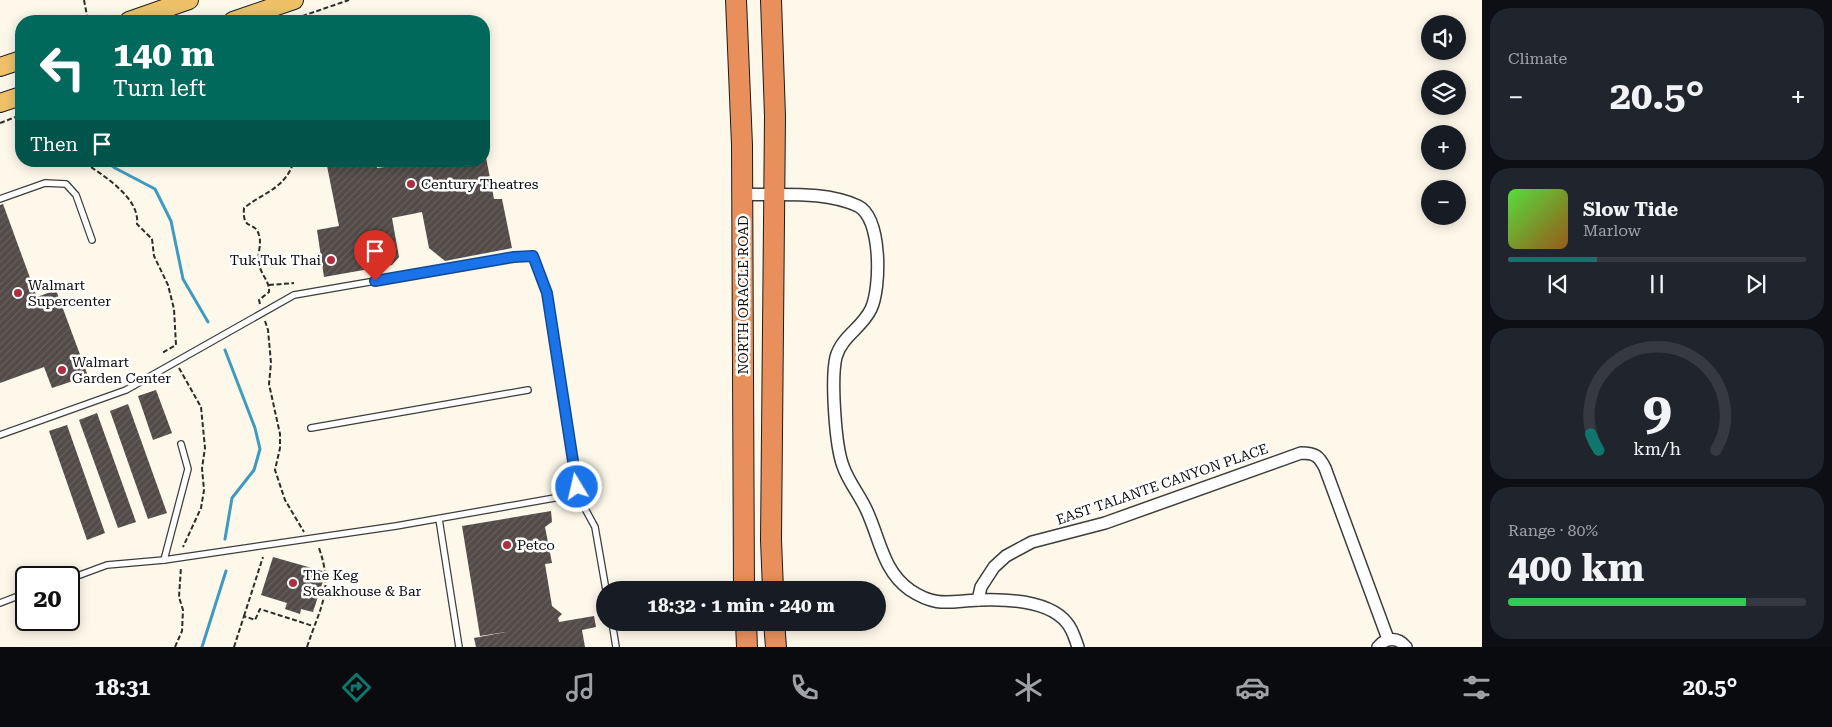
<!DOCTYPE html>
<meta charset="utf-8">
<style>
body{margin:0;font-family:"Roboto Serif",serif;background:#20242c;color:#f1f3f6;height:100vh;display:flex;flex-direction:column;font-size:19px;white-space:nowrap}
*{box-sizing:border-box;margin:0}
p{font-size:16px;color:#9ea1a6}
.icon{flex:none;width:28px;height:28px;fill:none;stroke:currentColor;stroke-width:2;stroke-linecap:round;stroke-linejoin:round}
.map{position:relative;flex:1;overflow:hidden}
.side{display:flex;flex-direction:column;gap:8px;padding:8px;background:#0d0f14;width:350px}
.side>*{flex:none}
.hud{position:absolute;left:15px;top:15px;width:475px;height:152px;border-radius:20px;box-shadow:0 2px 12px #0003;background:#00695c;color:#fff;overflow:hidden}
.buttons{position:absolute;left:1421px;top:15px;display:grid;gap:10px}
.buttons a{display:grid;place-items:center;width:45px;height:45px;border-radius:50%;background:#171b24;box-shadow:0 2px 12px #0003;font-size:25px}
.speed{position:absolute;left:15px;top:566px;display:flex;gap:10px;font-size:25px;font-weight:700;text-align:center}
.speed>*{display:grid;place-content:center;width:65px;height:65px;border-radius:50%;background:#171b24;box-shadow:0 2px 12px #0003;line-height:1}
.speed .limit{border:2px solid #111;border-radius:8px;background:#fff;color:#111}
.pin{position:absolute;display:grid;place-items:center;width:42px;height:42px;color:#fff;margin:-51px -21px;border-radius:50% 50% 50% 0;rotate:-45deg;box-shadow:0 0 5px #0007}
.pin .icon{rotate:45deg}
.me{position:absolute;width:55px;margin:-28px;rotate:351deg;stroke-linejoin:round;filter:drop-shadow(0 0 4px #0008)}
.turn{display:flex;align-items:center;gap:18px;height:105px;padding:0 15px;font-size:22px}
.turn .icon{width:65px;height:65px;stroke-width:2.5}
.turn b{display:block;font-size:35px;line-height:42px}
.then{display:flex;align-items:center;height:48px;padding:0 15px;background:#0003;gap:10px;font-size:19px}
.big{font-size:38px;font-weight:700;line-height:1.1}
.side .widget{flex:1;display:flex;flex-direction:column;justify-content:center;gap:8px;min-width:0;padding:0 18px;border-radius:20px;background:#20242c}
.side .dial{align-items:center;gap:0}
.dial svg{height:130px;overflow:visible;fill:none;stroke:#363941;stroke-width:7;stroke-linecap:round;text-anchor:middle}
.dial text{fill:#f1f3f6;stroke:none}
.song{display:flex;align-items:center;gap:15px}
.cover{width:60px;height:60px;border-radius:8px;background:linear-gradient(135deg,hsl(110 70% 55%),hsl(30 70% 35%))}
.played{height:5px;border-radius:2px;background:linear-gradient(90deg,#0f766e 30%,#363941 30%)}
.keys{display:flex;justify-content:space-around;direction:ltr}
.heat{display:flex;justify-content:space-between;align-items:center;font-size:28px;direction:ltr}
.charge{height:8px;border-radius:4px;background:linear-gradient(90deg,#34c759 80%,#363941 0)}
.trip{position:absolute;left:596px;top:581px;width:290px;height:50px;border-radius:25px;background:#171b24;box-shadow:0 2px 12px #0003;font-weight:700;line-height:50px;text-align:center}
.dock{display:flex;height:80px;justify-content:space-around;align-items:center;background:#090b0e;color:#9ea1a6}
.dock .icon{width:35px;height:35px}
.dock .current{color:#0f766e}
.dock b{font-size:22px;color:#f1f3f6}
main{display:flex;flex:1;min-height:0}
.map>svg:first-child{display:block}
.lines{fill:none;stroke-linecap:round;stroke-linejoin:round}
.stream{stroke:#3f9ac2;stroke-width:3}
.building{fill:url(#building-hatch)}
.lane-casing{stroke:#3d3d3d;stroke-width:8}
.street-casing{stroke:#3d3d3d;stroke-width:14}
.primary-casing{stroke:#1b1b1b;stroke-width:20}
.highway-casing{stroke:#1b1b1b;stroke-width:22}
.path{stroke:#2c2c2c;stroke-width:2;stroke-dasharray:5 2.5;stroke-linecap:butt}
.lane{stroke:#fff;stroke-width:5.5}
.street{stroke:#fff;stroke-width:11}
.primary{stroke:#eec169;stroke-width:18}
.highway{stroke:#e98f5c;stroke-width:20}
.route-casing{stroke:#114b97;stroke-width:12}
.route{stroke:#1a73e8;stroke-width:9}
.poi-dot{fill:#af2e40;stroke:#fff;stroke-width:2}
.labels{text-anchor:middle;stroke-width:5;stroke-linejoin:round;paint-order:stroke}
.poi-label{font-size:14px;fill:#0a0a0a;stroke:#fff;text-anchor:start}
.street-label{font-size:14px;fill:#0a0a0a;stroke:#fff}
</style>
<main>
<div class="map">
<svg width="1482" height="647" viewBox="0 0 1482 647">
<defs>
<pattern id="building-hatch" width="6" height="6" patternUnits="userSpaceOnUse" patternTransform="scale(1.25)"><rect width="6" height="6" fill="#524b48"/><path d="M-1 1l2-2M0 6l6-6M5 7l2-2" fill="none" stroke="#66605e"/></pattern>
</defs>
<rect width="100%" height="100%" fill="#fdf8e9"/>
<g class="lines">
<!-- stream -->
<g class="stream">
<polyline points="106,161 115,168 155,189 171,221 183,279 208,322"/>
<polyline points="225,539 232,498 254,470 260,449 255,428 225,350"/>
<polyline points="202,647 226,571"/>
</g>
</g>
<!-- building -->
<g class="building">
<polygon points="484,147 494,199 502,199 512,248 445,261 429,248 422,212 392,218 399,257 392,265 324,277 317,230 339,226 326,161 376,161 377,168 385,167 384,161 484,161"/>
<polygon points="3,204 37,297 56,290 88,376 52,388 44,367 0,383 0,205"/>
<polygon points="156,390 172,433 153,440 138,396"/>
<polygon points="128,404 167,513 148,519 110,411"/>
<polygon points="97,413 136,522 118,528 79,420"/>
<polygon points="67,425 105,533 87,540 49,431"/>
<polygon points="551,511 552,522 545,527 552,563 545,564 552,606 562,614 558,618 559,622 594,616 596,627 582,630 585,647 476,647 474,638 506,632 480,636 462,526"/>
<polygon points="273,557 326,572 313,612 301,609 300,614 285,609 287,603 261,595"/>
</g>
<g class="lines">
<defs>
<g id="lane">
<polyline points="0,199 45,183 66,184 76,195 92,240"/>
<polyline points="311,428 528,390"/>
<polyline points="0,435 126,390 294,295 514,257 533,256 547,293 577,494 595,527 606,590"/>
<polyline points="439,519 459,647"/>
<polyline points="164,560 188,469 181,444"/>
<polyline points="69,579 107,565 164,560 396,526 577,494"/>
<polyline points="0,603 26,593"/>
<polyline points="612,622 616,647"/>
</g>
<g id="street">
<path d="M742,194C780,196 823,190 858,206C882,218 881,288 871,309C862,328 842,336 836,357C831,378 835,445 843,466C848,481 859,494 866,509C880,538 882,570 910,590C937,608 950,601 979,600C1006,599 1049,600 1067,623C1073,630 1075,639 1078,647"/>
<path d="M978,600L981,587L994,567L1006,556L1032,542L1105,523L1301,453C1315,453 1319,456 1325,468L1388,639"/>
<path d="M1378,647C1386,637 1398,637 1406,647"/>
</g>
<g id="primary">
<polyline points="129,21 189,0"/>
<polyline points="233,21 294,0"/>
<polyline points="0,67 21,60"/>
<polyline points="0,103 21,96"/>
</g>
<g id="highway">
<polyline points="736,0 742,145 744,590"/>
<polyline points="771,0 775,116 771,540 773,590"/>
<polyline points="746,622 747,647"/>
<polyline points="774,622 776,647"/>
</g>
</defs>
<!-- lane casing -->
<use href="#lane" class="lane-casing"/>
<!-- street casing -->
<use href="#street" class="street-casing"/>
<!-- primary casing -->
<use href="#primary" class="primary-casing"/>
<!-- highway casing -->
<use href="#highway" class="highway-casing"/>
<!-- path -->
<g class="path">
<polyline points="84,0 88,21"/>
<polyline points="288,21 349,0"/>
<polyline points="0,123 21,115"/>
<path d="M85,163C104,176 140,198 137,224L152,239L154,256L168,285L174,309L176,345L162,353"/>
<polyline points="269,285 294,283"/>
<path d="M260,304L259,300L269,292C270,281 260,274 259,263C257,254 262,244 259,235C255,220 242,232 244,208C264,192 285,189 294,161"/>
<polyline points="265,321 268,330 271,363 269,384 280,434 280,448 275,470 285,500 304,532"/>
<polyline points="179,368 201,407 205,448 202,468 204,490 201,508 183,547"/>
<polyline points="244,616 263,557"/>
<polyline points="175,647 182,631 183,610 179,597 181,567"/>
<polyline points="234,647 244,616 255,620 260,609 313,626"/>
<path d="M307,647C320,607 334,591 319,548"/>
</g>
<!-- lane -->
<use href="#lane" class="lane"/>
<!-- street -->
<use href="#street" class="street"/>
<!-- primary -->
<use href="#primary" class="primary"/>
<!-- highway -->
<use href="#highway" class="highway"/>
</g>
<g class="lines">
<defs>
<polyline id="route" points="375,281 514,257 533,256 547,293 577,487"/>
</defs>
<!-- route casing -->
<use href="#route" class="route-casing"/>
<!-- route -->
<use href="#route" class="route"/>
</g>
<!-- markers -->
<g class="poi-dot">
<circle cx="411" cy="184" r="5"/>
<circle cx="331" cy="260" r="5"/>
<circle cx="18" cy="293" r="5"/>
<circle cx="62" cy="370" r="5"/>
<circle cx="507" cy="545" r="5"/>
<circle cx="293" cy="583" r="5"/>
</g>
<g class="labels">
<!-- poi labels -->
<g class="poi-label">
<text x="421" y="189">Century Theatres</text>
<text x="321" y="265" text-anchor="end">Tuk Tuk Thai</text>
<text x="28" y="290">Walmart<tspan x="28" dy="16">Supercenter</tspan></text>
<text x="72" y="367">Walmart<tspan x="72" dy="16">Garden Center</tspan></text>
<text x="517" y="550">Petco</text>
<text x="303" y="580">The Keg<tspan x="303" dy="16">Steakhouse &amp; Bar</tspan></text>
</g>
<!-- street labels -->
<g class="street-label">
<text transform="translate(743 295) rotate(-90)" y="5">NORTH ORACLE ROAD</text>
<text transform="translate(1162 484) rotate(-19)" y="5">EAST TALANTE CANYON PLACE</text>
</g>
</g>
</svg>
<div class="buttons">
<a><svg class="icon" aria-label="sound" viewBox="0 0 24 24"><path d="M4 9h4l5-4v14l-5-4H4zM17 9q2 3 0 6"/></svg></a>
<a><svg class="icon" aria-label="layers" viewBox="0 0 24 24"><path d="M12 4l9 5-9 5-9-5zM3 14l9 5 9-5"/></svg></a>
<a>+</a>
<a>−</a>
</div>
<div class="speed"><div class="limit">20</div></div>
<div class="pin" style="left:375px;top:281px;background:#d93025"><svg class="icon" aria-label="arrive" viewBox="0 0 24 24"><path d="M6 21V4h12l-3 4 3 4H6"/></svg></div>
<svg class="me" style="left:577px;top:487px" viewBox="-20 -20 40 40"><circle r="17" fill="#1a73e8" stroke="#fff" stroke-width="3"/><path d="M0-11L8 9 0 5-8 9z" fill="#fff"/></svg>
<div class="trip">18:32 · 1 min · 240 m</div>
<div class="hud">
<div class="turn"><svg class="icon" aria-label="left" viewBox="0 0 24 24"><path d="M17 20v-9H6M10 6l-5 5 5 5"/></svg><div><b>140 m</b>Turn left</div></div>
<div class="then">Then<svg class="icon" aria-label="arrive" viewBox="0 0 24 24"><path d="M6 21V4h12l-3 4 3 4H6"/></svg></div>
</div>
</div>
<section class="side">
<div class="widget"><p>Climate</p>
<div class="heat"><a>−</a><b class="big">20.5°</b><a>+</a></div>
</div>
<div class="widget">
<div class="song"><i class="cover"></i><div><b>Slow Tide</b><p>Marlow</p></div></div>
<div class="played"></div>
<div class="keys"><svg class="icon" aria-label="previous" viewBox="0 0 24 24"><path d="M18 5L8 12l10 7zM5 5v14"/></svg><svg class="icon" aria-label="pause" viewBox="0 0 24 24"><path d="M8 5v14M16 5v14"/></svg><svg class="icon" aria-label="next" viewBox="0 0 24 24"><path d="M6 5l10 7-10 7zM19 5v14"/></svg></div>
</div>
<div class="widget dial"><svg viewBox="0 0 100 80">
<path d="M14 69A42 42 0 1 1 86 69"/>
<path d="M14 69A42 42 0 0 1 9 59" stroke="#0f766e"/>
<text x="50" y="56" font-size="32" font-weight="700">9</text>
<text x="50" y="72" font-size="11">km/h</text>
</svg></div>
<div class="widget"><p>Range · 80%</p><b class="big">400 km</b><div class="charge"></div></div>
</section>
</main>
<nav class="dock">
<b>18:31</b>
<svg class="icon current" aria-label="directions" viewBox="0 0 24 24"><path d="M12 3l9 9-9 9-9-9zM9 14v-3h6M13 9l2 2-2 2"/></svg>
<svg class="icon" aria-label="music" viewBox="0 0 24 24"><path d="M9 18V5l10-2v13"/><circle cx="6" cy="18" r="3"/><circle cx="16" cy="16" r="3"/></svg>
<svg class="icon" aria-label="phone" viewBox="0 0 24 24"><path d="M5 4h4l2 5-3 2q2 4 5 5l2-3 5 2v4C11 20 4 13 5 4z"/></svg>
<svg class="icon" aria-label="climate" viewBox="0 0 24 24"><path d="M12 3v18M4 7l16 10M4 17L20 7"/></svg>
<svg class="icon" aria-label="car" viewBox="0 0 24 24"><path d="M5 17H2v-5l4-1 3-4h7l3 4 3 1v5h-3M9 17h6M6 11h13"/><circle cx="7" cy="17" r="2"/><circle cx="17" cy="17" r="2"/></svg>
<svg class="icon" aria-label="filters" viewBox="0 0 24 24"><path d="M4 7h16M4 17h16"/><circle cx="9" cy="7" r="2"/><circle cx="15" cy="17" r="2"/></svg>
<b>20.5°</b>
</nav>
